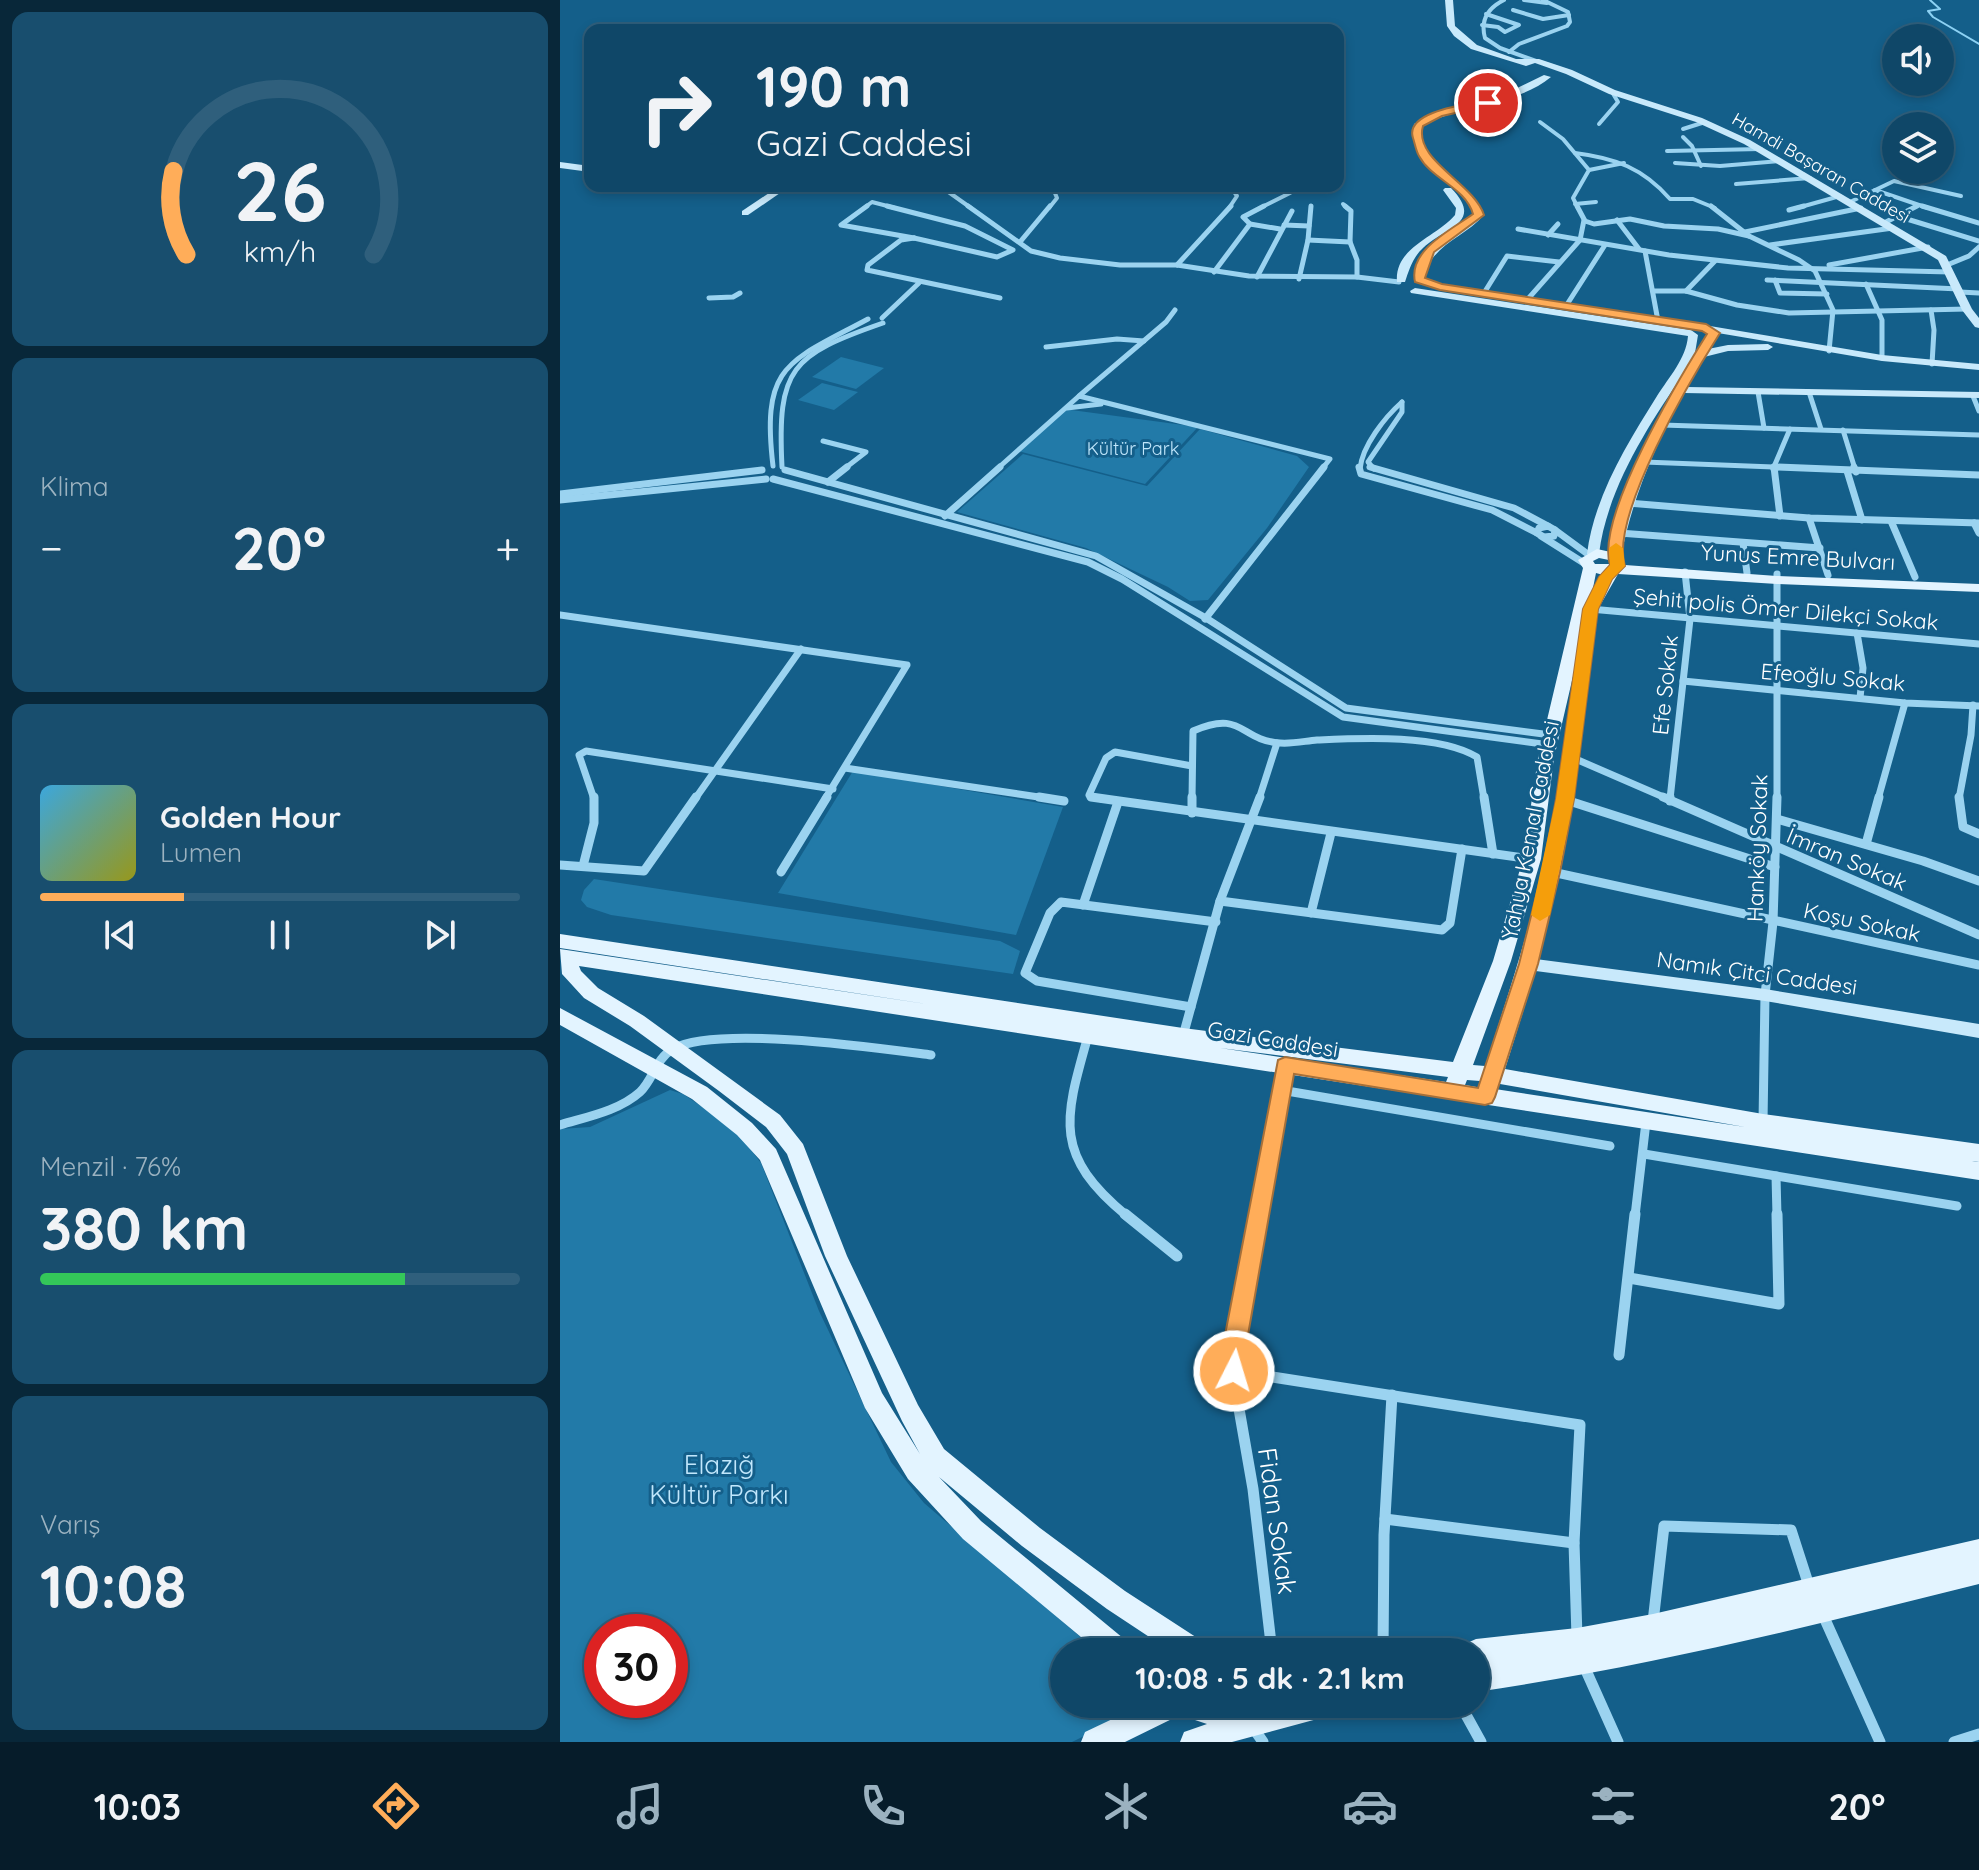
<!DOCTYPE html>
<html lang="tr">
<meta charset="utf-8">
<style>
body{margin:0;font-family:Quicksand,sans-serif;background:#184e6e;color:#f1f3f6;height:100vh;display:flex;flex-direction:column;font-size:30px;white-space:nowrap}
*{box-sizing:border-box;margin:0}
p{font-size:26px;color:#9bb2c0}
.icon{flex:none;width:44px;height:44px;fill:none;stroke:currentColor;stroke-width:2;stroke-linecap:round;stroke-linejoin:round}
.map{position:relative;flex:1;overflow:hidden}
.sheet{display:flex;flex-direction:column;gap:12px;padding:12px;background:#082739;width:560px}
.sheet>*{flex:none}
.banner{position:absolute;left:24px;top:24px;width:760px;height:168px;border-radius:16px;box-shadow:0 4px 12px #0003,0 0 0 2px #2f5f7c;background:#0f4768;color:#f1f3f6;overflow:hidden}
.tools{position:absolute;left:1322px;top:24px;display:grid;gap:16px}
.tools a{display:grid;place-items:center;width:72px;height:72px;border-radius:50%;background:#0f4768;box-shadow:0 4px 12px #0003,0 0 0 2px #2f5f7c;font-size:40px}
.speed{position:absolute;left:24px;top:1614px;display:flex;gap:16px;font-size:40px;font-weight:700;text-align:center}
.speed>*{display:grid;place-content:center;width:104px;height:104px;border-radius:50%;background:#0f4768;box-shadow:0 4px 12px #0003,0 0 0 2px #2f5f7c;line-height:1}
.speed .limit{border:12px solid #d22;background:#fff;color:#111}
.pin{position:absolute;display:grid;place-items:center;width:68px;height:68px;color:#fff;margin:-34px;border:4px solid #fff;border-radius:50%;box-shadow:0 2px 8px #0007}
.me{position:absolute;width:88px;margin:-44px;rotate:5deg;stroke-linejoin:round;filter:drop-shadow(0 0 6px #0008)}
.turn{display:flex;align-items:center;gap:28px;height:168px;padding:0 40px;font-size:36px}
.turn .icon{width:104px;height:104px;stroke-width:2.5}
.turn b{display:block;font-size:56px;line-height:68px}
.big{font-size:60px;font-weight:700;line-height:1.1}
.sheet .tile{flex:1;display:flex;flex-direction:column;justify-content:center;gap:12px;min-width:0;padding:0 28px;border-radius:16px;background:#184e6e}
.sheet .dial{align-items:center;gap:0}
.dial svg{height:208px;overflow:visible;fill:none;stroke:#2f5f7c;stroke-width:7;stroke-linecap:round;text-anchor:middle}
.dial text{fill:#f1f3f6;stroke:none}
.song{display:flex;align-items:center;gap:24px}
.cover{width:96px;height:96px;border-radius:12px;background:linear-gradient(135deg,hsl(200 70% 55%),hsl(60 70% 35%))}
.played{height:8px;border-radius:4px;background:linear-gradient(90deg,#ffad59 30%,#2f5f7c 30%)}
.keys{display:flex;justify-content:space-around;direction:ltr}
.heat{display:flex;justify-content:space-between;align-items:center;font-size:44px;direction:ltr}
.charge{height:12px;border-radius:6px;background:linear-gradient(90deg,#34c759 76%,#2f5f7c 0)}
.trip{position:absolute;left:490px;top:1638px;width:440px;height:80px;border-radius:40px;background:#0f4768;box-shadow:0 4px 12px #0003,0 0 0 2px #2f5f7c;font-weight:700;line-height:80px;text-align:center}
.tab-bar{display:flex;height:128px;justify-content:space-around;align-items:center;background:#061c2a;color:#9bb2c0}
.tab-bar .icon{width:56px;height:56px}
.tab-bar .current{color:#ffad59}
.tab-bar b{font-size:36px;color:#f1f3f6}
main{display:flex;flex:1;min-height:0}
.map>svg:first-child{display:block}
.green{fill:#227aa8;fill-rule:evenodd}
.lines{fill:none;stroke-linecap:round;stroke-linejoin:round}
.stream{stroke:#8cd1f3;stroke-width:2}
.street-far4{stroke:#9bd3f0;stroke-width:4}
.street-far3{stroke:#9bd3f0;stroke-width:5}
.street-far2{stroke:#9bd3f0;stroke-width:7}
.street-far1{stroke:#9bd3f0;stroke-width:9}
.street{stroke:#9bd3f0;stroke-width:11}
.secondary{fill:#c8e9fb;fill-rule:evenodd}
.primary{fill:#e3f4ff;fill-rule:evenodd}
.route{fill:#ffad59;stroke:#a6703a;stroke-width:2}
.slow{fill:#f59e0b}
.labels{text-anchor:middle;stroke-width:6;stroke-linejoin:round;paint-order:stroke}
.far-street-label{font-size:18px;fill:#fff;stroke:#145f8a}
.far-park-label{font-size:18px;fill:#c1e7fc;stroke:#145f8a}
.street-label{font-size:22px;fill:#fff;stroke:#145f8a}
.near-park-label{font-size:26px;fill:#c1e7fc;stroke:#145f8a}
.near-street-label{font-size:26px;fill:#fff;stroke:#145f8a}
</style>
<main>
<section class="sheet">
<div class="tile dial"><svg viewBox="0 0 100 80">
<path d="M14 69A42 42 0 1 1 86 69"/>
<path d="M14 69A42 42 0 0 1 9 37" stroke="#ffad59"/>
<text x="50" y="56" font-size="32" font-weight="700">26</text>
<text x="50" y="72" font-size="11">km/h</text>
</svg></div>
<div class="tile"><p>Klima</p>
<div class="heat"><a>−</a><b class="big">20°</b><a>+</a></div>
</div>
<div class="tile">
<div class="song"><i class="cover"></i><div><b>Golden Hour</b><p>Lumen</p></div></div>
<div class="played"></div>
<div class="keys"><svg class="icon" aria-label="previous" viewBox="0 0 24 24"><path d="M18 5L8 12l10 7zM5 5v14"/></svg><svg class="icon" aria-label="pause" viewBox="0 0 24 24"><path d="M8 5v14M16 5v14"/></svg><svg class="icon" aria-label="next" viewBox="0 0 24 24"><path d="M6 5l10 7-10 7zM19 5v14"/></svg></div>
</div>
<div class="tile"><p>Menzil · 76%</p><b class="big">380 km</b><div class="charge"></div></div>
<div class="tile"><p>Varış</p><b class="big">10:08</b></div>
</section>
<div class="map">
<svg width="1419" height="1742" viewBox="0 0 1419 1742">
<rect width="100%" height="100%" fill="#145f8a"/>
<!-- green -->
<g class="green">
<polygon points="281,357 324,368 296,389 252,377"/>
<polygon points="262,383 298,392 274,410 238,400"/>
<polygon points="504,409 638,427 585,484 458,451"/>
<polygon points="640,429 737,456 749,467 707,528 648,600 630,601 608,587 526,548 397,512 463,454 587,486"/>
<polygon points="293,771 503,807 456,935 218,893"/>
<polygon points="34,879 440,941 460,951 453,974 51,915 27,907 21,900 24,890"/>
<path d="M110,1090L123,1094L174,1128L201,1163L259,1311L331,1462L364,1503L538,1652H504V1704H589L512,1742H0V1129L30,1127ZM42,1632H110V1700H42Z"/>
</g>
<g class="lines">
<!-- stream -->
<polyline class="stream" points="1370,0 1380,9 1368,11 1373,17 1419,44"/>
<!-- street-far4 -->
<g class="street-far4">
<path d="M944,0C928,8 920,20 925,38L940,48L976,61"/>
<polyline points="964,0 987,3"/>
<polyline points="953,10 983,19 1009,15"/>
<polyline points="922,25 938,27 945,32 959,25 926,14"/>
<polyline points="949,52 959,44 1007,26 1010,22 1008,12 983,0"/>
<polyline points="980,122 1003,139 1029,170 1013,198 1018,208"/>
<polyline points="1039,124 1058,102 1052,92"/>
<polyline points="1123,129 1145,122"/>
<polyline points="1123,137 1132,146 1141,166"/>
<polyline points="1107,151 1201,149"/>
<path d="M1015,153C1055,158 1083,168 1110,199H1133L1155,208"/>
<polyline points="1115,163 1160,166 1221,161"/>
<polyline points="1029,170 1064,163"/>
<polyline points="1176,184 1250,178"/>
<polyline points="380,186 411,208"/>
<polyline points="1315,190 1359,205"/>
<polyline points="1290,202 1334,181 1401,196"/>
<polyline points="783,204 787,208"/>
<polyline points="1015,204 1036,202"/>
<polyline points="304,208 312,202 335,208"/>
<polyline points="489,208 497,198 492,186"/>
<polyline points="669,208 677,196 670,186"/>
<polyline points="700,208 730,193"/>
<polyline points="1237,208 1280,196"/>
<polyline points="1353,208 1359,205 1368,208"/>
</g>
<!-- street-far3 -->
<g class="street-far3">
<polyline points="307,206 281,225 354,238"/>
<polyline points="327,206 405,226 453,250 437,257 354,238"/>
<polyline points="408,206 471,251 500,258 560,265 617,265 689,276 797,277 839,282"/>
<polyline points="785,206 791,211 790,242 797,260 797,277"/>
<polyline points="1017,206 1025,221 1034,224 1070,219 1104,226 1158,229 1189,236 1239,260 1255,271 1273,310 1269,351"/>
<polyline points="1151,206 1189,236"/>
<polyline points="1362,206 1419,223"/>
<polyline points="1229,210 1244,206"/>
<polyline points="1337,216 1419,241"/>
<polyline points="1057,220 1079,249"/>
<polyline points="1326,222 1357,206"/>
<polyline points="690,224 720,229"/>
<polyline points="724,225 749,226"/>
<polyline points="958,229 1109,255 1228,268 1390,272"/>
<polyline points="1185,232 1301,208"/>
<polyline points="988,235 998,224"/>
<polyline points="354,238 341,240 308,265 307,270 440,298"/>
<polyline points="748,240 790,242"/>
<polyline points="460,242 490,206"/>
<polyline points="1210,245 1333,228"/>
<polyline points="1085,251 1098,321"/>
<polyline points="617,265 671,206"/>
<polyline points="1269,265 1368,247"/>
<polyline points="1387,265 1409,256 1419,247"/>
<polyline points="654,272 690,224 683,217 704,206"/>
<polyline points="697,277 732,211"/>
<polyline points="739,279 748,240 751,206"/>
<polyline points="1207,280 1399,289"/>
<polyline points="1215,280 1220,293 1267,294"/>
<polyline points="1306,284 1322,320 1322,358"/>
<polyline points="1093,291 1126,291 1177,305 1229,313 1407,309"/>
<polyline points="1126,291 1155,261"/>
<polyline points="1400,292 1419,293"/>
<polyline points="924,293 947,256 999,262"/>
<polyline points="149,298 173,297 180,293"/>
<polyline points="967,300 1020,240 1024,220"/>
<polyline points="1006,306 1045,245"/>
<polyline points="1371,310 1374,330 1372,364"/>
<polyline points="322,318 359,283"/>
<polyline points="486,347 557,339 584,341"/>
<polyline points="1198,392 1204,428"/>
<polyline points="1249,392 1261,429"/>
<polyline points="519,396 606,322 615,310"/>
<polyline points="1413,396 1419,411"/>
<polyline points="507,408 541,404"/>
<polyline points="1102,425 1419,435"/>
<polyline points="1283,430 1295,469"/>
<polyline points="263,441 306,452 284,469"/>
<polyline points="1084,462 1268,469"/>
<path d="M213,466C201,364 228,362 308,319"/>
<path d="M222,467C217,368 231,355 323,323"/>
<polyline points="437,469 519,396 770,459 762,469"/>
<path d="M800,469C802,446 825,417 842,402"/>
<polyline points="814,469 808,462 842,412 842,402"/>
<polyline points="1213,469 1230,429"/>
</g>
<!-- street-far2 -->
<g class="street-far2">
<polyline points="799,467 801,474 932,510 977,533"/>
<polyline points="810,467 954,508 988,526"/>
<polyline points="1214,467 1220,516"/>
<polyline points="1216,467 1419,475"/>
<polyline points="1294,467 1296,472"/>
<polyline points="225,470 536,556 646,618 786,708 991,735"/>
<polyline points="1287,471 1302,520"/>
<polyline points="213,479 528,562 562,579 783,717 990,745"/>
<polyline points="268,482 287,467"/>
<polyline points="0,494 202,470"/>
<polyline points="0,500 206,479"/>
<polyline points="1068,503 1249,518 1419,523"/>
<polyline points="385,516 440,467"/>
<polyline points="1249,518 1268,575"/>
<polyline points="1331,521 1355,577"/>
<polyline points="1414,523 1419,533"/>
<polygon points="988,526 995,530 994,536 984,537 977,533 979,528"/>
<polyline points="995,530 1029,555"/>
<polyline points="1059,533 1260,548"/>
<polyline points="981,536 1027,565"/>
<polyline points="1183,543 1187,573"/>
<polyline points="1217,574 1217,799"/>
<polyline points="1030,609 1419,644"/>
<polyline points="0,615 347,665 265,799"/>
<polyline points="645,619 764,467"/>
<polyline points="1297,633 1303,668 1300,698"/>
<polyline points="1123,681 1345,703 1419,706"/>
<polyline points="1011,757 1108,799"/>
<polyline points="285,768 492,799"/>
<polyline points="34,799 19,755 26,751 273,789"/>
<polyline points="135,799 241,649"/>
<polyline points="541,799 529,795 546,758 555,752 632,766"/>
<path d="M632,799L633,731C683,709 679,740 720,743C733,744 745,741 757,740C801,738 879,734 917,757L924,799"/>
<polyline points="699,799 717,743"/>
<polyline points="1110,799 1130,619 1125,572"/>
<polyline points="1318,799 1345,703"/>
<polyline points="1399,799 1411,735 1413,705"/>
</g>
<!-- street-far1 -->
<g class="street-far1">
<polyline points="479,797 504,801"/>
<polyline points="531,797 971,859"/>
<polyline points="924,797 933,854"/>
<polyline points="1103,797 1419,935"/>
<polyline points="1399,797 1403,827 1419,834"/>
<polyline points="1006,800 1215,867"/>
<polyline points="1110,801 1110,797"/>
<polyline points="632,813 632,797"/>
<polyline points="1217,819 1363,861 1419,881"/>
<polyline points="1306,844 1319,797"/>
<polyline points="0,865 84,871 136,797"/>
<polyline points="23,866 34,823 34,797"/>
<polyline points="221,872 267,797"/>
<polyline points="992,872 1419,965"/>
<polyline points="660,901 882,930 890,923 902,849"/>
<polyline points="523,905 558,802"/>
<polyline points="751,913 771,833"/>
<polyline points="631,1007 477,981 465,973 490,913 501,902 656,922"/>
<path d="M528,1036C504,1120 493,1155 567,1216"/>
<polyline points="623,1036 660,901 700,797"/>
<polyline points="721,1090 1050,1146"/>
<polyline points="1203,1122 1205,995 1213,922 1217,797"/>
<path d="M0,1125C26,1117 59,1111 80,1092C93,1080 96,1058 113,1049C157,1025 317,1048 371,1055"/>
<polyline points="1084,1154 1397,1206"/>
<polyline points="1216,1176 1217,1216"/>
<polyline points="698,1216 725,1066"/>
<polyline points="1075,1216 1086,1122"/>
</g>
<!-- street -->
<g class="street">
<polyline points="565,1214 617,1256"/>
<polyline points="698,1214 676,1335 675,1386 693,1489 712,1652"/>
<polyline points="1069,1278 1219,1304 1217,1214"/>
<polyline points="1059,1355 1075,1214"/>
<polyline points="674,1371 1020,1425 1014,1543 1017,1637"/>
<polyline points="825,1519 1014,1543"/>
<polyline points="1263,1615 1320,1742"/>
<polyline points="1093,1622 1104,1526 1231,1530 1250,1589"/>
<polyline points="823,1652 824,1535 832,1395"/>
<polyline points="1024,1666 1058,1742"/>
<polyline points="900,1704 921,1742"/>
<polyline points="694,1729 703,1742"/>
<polyline points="1394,1742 1419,1734"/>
</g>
<!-- secondary -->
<g class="secondary">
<polygon points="885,0 893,0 895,26 917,45 956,59 979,59 1012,70 1055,90 1142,118 1190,140 1386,256 1412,309 1419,318 1419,328 1415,327 1402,310 1378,260 1184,144 1136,122 1049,94 1006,74 975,63 966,66 911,49 894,36 887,26"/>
<path d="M984,75L991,77C955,106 903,105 862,125C857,167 911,179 924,215C903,239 869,245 864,280L855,282C850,247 893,235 914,215C900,177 847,171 854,124L885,109L951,91Z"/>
<polygon points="0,162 30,166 30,172 0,168"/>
<path d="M885,188H891C925,223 885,227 863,248C853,257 849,270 845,282H837C834,247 877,237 895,215L896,208L883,190Z"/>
<polygon points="212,191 220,193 188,215 182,215 182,211"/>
<path d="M855,288L1131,330L1138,335L1135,353L1146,335L1150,334L1155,337L1148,349L1168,345L1208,344L1213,347L1208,350L1168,351L1144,357L1127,387L1419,392V398L1124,393C1095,446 1072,498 1061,557L1060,560H1050L1049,557C1061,490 1091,431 1124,373C1088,426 1047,489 1039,554L1033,558L1027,554C1034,497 1067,444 1097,396C1109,377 1126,359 1128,336L851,293L850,291Z"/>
<polygon points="1150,326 1322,355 1419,364 1419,370 1322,361 1146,331 1145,329"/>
<polygon points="968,958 1205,989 1419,1024 1419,1038 1205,1001 968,970 962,968 960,964 962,960"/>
</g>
<!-- primary -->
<g class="primary">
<path d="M1037,549L1060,554L1065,565L1217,576L1419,584V592L1217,584L1058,574L1038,609L1014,799L1000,872L978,964L945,1069L1203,1114L1419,1144V1162L1288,1143L1419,1162V1180L19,966L21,971L38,988L84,1016L220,1115L243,1144L287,1256L358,1405L384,1449L480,1528L565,1591L645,1643L649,1652H612L547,1609L462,1546L379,1477L421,1521L569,1643L573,1652H539L403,1539L348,1479L305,1408L200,1160L177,1135L132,1099L0,1025V1008L147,1087L192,1123L216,1149L322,1393L360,1454L342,1421L265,1256L227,1154L206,1127L159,1091L70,1026L24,998L2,974L0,949L373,1005L0,948V934L623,1028L893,1062L933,961L963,859L978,758L1023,568L1018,560ZM1039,558L1049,560L1050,564H1035L1033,561ZM1036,573L1043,575L1032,593ZM1014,672C1005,739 997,806 982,872C967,938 946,1002 925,1066L913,1065L951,961L981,859L994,758ZM660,1048L888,1077L886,1082ZM907,1080L920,1081L922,1088L905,1085ZM940,1084L1185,1127L935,1089Z"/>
<path d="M1419,1539V1584C1252,1626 1086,1667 916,1692V1666L925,1664L916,1665V1652H903L907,1643L916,1639L1017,1628L1093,1614Z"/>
<polygon points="584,1704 674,1704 689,1708 707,1704 775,1704 771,1714 761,1718 672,1742 620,1742 624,1732 647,1724 620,1715 565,1742 521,1742 525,1732"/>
</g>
</g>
<!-- route -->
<path class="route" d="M928,100L931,105L882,116L863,126C853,160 914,183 924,215L874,252L865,278L882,284L1146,324L1160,333C1132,377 1049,517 1065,566L1052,579L1038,609L1014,799L1000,872L978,964L935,1097L932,1103L925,1105L734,1074L688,1335L685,1371L682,1379L674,1382L665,1379L662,1371L665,1335L718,1060L725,1057L918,1088L959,964L982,872L996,799L1023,609L1039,577L1050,565C1035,517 1120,377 1147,334L1142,331L880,290L855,282C848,250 891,230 913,214C905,187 872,180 859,156C856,151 855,144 853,138C844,111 909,104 928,100Z"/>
<!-- slow -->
<polygon class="slow" points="1056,543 1063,548 1065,566 1052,579 1038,609 1014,799 990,915 980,921 971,915 996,799 1023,609 1039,577 1050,565 1049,548"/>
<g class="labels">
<!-- far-street labels -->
<g class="far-street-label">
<text transform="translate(1261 168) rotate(30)" y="6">Hamdi Başaran Caddesi</text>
</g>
<!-- far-park labels -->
<g class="far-park-label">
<text x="573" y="455">Kültür Park</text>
</g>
<!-- street labels -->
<g class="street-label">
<text transform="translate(1238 557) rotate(3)" y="8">Yunus Emre Bulvarı</text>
<text transform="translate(1226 609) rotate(5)" y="8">Şehit polis Ömer Dilekçi Sokak</text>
<text transform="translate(1273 677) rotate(5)" y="8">Efeoğlu Sokak</text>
<text transform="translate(1105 685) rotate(-84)" y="8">Efe Sokak</text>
<text transform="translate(970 830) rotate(-79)" y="8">Yahya Kemal Caddesi</text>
<text transform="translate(1197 848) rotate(-88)" y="8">Hanköy Sokak</text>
<text transform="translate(1287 859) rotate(23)" y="8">İmran Sokak</text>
<text transform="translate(1302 922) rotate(12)" y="8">Koşu Sokak</text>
<text transform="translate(1197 973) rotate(8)" y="8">Namık Çitci Caddesi</text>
<text transform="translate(713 1039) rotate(9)" y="8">Gazi Caddesi</text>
</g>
<!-- near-park labels -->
<g class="near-park-label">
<text x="159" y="1474">Elazığ<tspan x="159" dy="30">Kültür Parkı</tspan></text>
</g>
<!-- near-street labels -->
<g class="near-street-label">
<text transform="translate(717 1521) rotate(82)" y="9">Fidan Sokak</text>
</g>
</g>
</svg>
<div class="tools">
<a><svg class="icon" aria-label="sound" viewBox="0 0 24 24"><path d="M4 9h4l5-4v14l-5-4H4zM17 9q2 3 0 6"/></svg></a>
<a><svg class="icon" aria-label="layers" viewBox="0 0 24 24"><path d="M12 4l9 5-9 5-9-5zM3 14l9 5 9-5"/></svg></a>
</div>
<div class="speed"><div class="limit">30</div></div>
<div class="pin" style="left:928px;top:103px;background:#d93025"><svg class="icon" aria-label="arrive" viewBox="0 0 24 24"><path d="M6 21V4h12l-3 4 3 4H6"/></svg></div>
<svg class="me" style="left:674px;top:1371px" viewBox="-20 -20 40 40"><circle r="17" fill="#ffad59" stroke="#fff" stroke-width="3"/><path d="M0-11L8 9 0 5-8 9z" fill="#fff"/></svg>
<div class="trip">10:08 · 5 dk · 2.1 km</div>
<div class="banner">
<div class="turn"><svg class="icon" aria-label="right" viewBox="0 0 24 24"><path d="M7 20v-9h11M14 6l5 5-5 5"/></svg><div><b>190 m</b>Gazi Caddesi</div></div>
</div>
</div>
</main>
<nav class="tab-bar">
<b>10:03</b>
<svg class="icon current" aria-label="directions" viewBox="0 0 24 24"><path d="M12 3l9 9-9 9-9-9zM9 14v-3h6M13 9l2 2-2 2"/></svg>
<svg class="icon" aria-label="music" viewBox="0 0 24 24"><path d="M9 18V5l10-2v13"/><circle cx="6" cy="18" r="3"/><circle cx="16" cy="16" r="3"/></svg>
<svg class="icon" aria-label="phone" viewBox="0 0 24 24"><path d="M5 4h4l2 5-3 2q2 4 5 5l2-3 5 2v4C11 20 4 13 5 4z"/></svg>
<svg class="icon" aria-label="climate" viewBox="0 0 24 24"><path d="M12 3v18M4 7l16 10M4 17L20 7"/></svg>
<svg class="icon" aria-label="car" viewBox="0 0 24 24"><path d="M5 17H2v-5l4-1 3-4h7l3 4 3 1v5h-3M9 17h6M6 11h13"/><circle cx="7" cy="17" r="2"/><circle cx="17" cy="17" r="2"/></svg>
<svg class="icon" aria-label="filters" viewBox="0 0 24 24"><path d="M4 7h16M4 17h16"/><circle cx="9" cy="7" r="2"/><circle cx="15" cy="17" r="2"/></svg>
<b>20°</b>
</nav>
